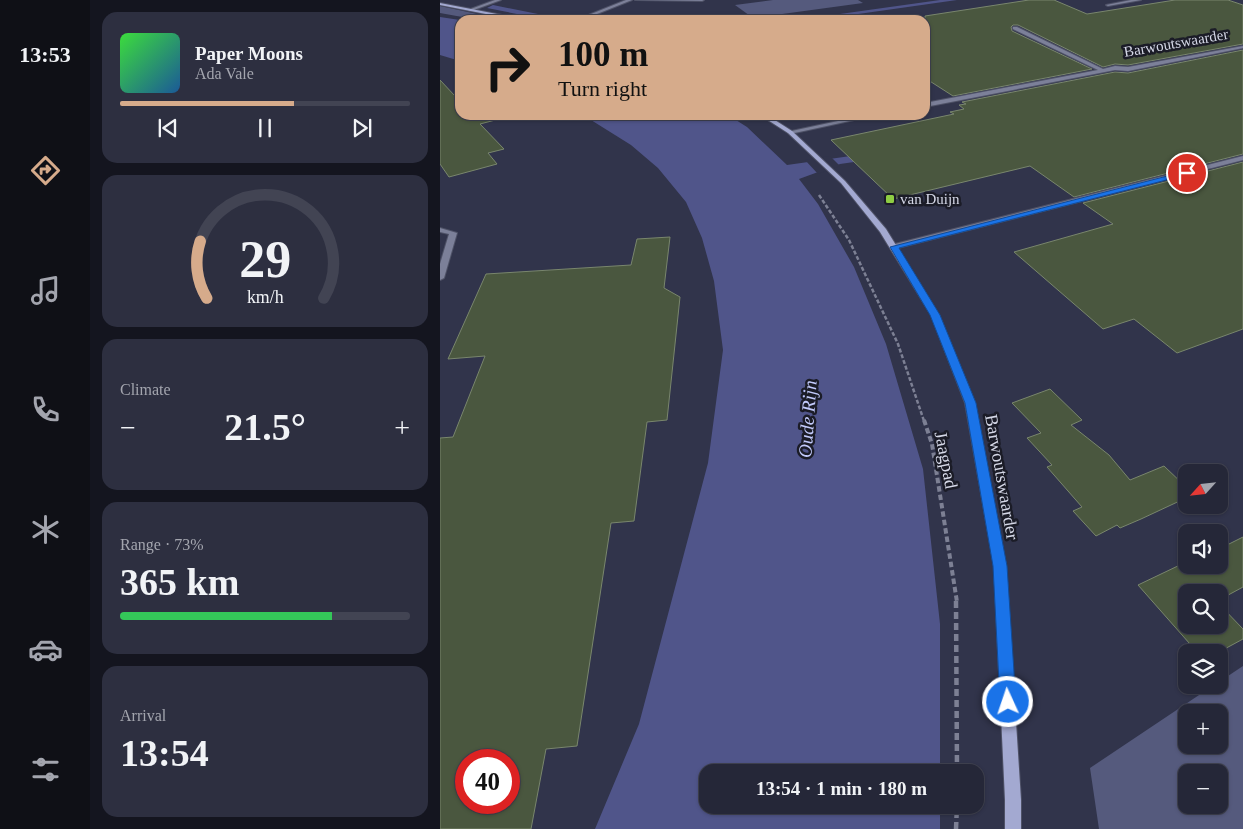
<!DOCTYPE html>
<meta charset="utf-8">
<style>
body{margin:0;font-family:"Times New Roman",serif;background:#2d2f40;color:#f1f3f6;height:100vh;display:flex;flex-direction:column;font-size:19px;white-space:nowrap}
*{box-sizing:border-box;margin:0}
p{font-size:16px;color:#a3a5ae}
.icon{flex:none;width:28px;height:28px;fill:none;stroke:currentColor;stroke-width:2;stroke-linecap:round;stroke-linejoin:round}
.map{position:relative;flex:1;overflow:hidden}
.details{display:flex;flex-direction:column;gap:12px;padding:12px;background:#14151f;width:350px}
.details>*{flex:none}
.hud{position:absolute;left:15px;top:15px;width:475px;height:105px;border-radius:15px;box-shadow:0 1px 4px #0004,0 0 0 1px #424453;background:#d6ab8b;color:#111;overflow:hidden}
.needle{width:32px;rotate:243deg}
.buttons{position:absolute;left:738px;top:464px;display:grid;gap:10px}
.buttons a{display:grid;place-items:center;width:50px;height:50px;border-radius:10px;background:#252738;box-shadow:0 1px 4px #0004,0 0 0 1px #424453;font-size:25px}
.speed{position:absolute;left:15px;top:749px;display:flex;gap:10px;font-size:25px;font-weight:700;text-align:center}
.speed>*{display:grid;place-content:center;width:65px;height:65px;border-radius:50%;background:#252738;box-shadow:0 1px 4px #0004,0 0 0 1px #424453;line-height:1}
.speed .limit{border:8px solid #d22;background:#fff;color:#111}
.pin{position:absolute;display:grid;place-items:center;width:42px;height:42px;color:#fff;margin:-21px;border:2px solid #fff;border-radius:50%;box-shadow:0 1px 5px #0007}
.me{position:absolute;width:55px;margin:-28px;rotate:357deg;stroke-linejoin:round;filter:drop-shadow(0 0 4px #0008)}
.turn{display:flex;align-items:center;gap:18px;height:105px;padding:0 20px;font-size:22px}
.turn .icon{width:65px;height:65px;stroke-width:2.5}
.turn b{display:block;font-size:35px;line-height:42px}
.big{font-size:38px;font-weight:700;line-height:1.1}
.details .card{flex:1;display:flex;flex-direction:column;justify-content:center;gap:8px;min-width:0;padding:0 18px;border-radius:15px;background:#2d2f40}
.details .dial{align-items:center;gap:0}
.dial svg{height:130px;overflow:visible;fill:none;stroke:#424453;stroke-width:7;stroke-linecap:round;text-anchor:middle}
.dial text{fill:#f1f3f6;stroke:none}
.song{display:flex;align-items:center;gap:15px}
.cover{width:60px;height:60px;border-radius:8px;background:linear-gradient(135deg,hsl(120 70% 55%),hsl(210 70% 35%))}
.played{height:5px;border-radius:2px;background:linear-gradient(90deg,#d6ab8b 60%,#424453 60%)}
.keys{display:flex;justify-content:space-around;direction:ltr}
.heat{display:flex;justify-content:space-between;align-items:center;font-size:28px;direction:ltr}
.charge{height:8px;border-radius:4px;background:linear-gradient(90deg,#34c759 73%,#424453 0)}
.trip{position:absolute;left:259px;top:764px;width:285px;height:50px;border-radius:15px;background:#252738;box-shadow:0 1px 4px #0004,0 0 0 1px #424453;font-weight:700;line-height:50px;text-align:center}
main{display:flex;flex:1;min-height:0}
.menu{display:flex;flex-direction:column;width:90px;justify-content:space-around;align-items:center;background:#0f1016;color:#a3a5ae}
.menu .icon{width:35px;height:35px}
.menu .selected{color:#d6ab8b}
.menu b{font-size:22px;color:#f1f3f6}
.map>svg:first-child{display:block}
.green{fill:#555a7d;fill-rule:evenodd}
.water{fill:#50558a}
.pier{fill:#31344b}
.building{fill:#4a573f;stroke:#79866d;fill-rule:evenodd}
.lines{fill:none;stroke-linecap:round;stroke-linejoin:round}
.lane-casing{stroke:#4f5267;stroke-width:2}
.secondary-casing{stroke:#4f5267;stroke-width:2}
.path-far2{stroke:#7d8094;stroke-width:2.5;stroke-dasharray:4 2;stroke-linecap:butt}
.path-far1{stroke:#7d8094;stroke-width:4;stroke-dasharray:5.5 3;stroke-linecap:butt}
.path{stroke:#7d8094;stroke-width:4.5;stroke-dasharray:7 4;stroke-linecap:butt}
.lane{fill:#7c8099;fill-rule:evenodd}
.secondary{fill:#a3a9d1;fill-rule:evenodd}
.route{fill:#1a73e8;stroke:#114b97}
.poi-dot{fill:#8ecd43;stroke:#1b1c27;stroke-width:2}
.labels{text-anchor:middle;stroke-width:5;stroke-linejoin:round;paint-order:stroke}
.far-street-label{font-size:15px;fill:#d5d8e7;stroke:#1b1c27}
.far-poi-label{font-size:15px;fill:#d5d8e7;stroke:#1b1c27;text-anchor:start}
.street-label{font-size:18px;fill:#d5d8e7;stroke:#1b1c27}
.water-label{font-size:19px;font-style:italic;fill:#c2cafb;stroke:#1b1c27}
</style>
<main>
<nav class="menu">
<b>13:53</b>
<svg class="icon selected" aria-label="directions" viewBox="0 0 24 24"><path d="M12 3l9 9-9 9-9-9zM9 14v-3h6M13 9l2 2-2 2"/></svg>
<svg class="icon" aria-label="music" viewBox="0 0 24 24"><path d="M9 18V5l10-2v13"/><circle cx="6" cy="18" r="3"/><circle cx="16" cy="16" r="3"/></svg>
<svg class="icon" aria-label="phone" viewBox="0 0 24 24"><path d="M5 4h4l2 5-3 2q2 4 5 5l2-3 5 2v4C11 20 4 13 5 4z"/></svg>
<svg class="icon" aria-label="climate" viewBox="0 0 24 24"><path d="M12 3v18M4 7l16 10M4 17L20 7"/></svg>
<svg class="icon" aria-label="car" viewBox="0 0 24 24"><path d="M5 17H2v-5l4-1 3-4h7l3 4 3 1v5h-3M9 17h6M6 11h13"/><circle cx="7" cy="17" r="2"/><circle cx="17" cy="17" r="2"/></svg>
<svg class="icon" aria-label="filters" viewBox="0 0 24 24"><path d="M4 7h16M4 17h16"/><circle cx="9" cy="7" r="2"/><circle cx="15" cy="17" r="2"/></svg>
</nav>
<section class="details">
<div class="card">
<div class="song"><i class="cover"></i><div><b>Paper Moons</b><p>Ada Vale</p></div></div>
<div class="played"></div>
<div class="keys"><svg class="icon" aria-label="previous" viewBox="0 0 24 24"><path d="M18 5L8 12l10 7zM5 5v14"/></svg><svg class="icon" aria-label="pause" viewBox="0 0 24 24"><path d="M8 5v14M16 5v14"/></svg><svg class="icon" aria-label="next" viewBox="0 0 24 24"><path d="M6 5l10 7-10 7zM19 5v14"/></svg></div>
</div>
<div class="card dial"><svg viewBox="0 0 100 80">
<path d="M14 69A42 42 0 1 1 86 69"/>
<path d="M14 69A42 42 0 0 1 10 34" stroke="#d6ab8b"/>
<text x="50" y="56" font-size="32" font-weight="700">29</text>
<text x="50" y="72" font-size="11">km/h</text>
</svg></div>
<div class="card"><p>Climate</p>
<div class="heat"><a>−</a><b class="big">21.5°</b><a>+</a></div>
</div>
<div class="card"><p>Range · 73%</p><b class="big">365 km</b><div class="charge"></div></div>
<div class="card"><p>Arrival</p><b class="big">13:54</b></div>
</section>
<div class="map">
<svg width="803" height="829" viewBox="0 0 803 829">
<rect width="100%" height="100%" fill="#31344b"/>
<!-- green -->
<g class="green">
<polygon points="333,0 418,0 423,3 313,18 295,5"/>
<polygon points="0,6 65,20 39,20 0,13"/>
<path d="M803,666V829H659L650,768L774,685H779V682ZM779,712V745H746V712ZM746,772H779V805H746Z"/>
</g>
<!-- water -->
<g class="water">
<polygon points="500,0 517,0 376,20 357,20"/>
<polygon points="53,5 128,20 107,20 47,8"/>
<polygon points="0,17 20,20 20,61 0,55"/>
<polygon points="143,115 288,115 307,127 347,165 439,152 442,158 400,164 359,179 378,204 414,267 446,344 483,469 500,624 500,772 268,772 268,805 500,805 500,829 155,829 199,724 268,463 283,350 274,281 262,238 246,202 218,168 191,145"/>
</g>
<!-- pier -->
<polygon class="pier" points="390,156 400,166 378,174 365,160"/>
<!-- building -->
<g class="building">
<polygon points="589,0 614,0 647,14 735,0 788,0 803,5 803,44 688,65 675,64 663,67 578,25 573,25 571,27 572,31 652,69 513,96 485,78 485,16"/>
<polygon points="803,50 803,154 634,197 590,166 453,199 391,140 514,114 510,112 524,109 519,105 526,104 522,102 675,72 688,73"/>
<polygon points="0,80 15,96 20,99 20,115 56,115 63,118 40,124 64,149 48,153 57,164 9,177 0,164"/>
<polygon points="803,162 803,329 737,353 694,319 663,329 574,252 673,224 643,203"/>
<path d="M230,237L224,288L240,297L227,420L207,422L194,521L171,523L137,746L106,749L91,829H0V438L13,437L45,356L8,359L46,274L191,265L197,239ZM26,760H69V802H26Z"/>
<polygon points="610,389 642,420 631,425 669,455 690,480 724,466 746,487 746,498 701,519 680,528 677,525 656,536 633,511 642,507 607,467 612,465 587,438 601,433 572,403"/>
<polygon points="803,537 803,587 779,600 779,592 746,592 746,625 779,625 779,604 803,629 803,639 779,652 757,652 698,585 742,564 744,567 748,565 779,565 779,549"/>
</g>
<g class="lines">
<defs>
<g id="lane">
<polygon points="55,0 61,0 31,11 28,10"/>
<polygon points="186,0 192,0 142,20 136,20"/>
<polygon points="195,0 264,0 262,1"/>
<polygon points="691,0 701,0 668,6 666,5"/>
<polygon points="573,27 577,27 663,69 675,66 688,67 803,46 803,48 688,71 675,70 485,107 485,103 658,70 573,29"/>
<polygon points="426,115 437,115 350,134 347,132"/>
<polygon points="803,156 803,160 454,249 450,247 451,245"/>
<polygon points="0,228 17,233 4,278 0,280 0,264 9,234 0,232"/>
</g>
<g id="secondary">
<polygon points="0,3 83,19 85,20 76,20 0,5"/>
<polygon points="320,115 327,115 352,131 405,181 446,229 499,315 535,403 566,566 581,800 581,829 565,829 565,800 554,566 525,403 491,315 440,232 401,183 348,133"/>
</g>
</defs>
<!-- lane casing -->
<use href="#lane" class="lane-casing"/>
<!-- secondary casing -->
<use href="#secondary" class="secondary-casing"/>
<!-- path-far2 -->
<polyline class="path-far2" points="379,195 409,240 458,344 484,421"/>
<!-- path-far1 -->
<polyline class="path-far1" points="484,420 492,444 517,602"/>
<!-- path -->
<g class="path">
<polyline points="516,601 517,772"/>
<polyline points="516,829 517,805"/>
</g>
<!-- lane -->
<use href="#lane" class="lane"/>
<!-- secondary -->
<use href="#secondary" class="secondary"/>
</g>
<!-- route -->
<polygon class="route" points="747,171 751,173 750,174 459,248 500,315 536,403 567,566 576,702 573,708 568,711 562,708 560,702 553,566 525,403 490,315 450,247"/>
<!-- markers -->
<rect class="poi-dot" x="445" y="194" width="10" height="10" rx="2.5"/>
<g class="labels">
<!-- far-street labels -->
<g class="far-street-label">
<text transform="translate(736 43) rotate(-10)" y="5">Barwoutswaarder</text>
</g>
<!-- far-poi labels -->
<g class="far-poi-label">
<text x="460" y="204">van Duijn</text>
</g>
<!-- street labels -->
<g class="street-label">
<text transform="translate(506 460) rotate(79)" y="6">Jaagpad</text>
<text transform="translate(562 477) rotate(80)" y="6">Barwoutswaarder</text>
</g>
<!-- water labels -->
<g class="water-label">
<text transform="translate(367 419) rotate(-86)" y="7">Oude Rijn</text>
</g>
</g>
</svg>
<div class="buttons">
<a><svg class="needle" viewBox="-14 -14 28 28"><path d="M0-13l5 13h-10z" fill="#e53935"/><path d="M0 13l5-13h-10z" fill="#a3a5ae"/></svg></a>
<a><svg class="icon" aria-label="sound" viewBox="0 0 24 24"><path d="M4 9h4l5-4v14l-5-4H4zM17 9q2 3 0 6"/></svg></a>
<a><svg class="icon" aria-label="search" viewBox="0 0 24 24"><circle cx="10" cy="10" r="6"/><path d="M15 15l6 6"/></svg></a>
<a><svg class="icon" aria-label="layers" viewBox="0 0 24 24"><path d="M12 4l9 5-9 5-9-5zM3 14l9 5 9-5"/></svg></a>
<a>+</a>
<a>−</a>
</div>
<div class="speed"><div class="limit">40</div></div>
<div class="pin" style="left:747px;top:173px;background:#d93025"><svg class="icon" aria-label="arrive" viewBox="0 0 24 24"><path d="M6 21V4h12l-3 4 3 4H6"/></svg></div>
<svg class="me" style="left:568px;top:702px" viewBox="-20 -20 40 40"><circle r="17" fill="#1a73e8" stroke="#fff" stroke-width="3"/><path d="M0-11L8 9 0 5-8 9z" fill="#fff"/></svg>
<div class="trip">13:54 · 1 min · 180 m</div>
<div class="hud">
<div class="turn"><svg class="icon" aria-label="right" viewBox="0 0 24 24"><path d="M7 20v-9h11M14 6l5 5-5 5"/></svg><div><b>100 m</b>Turn right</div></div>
</div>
</div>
</main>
